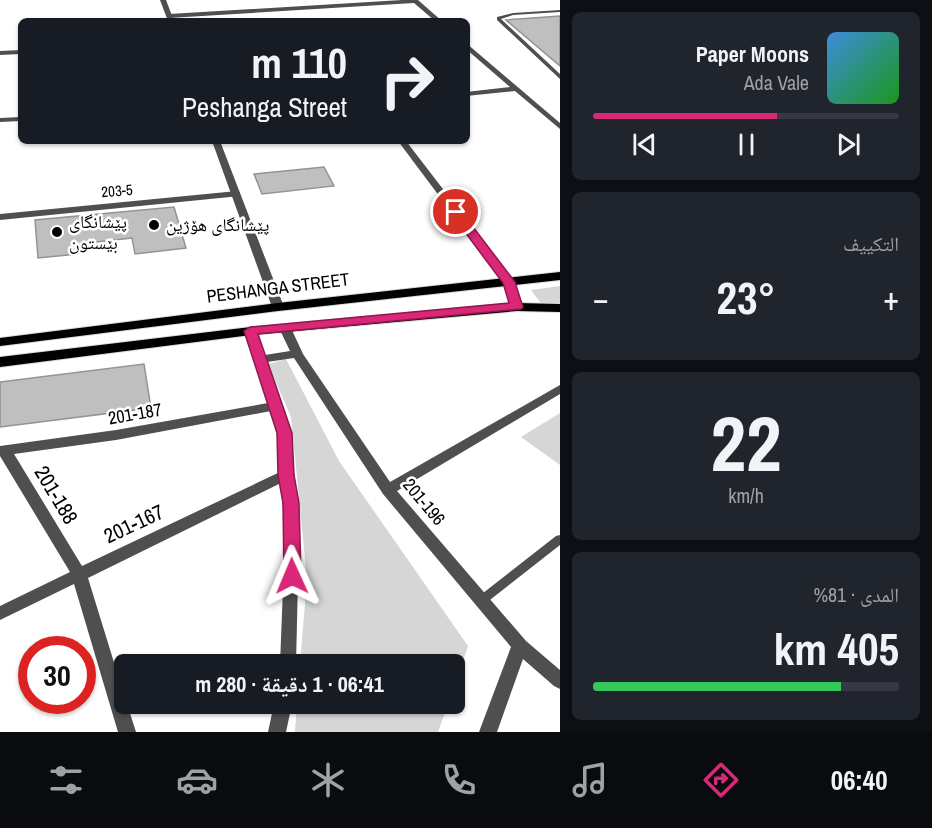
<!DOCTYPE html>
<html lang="ar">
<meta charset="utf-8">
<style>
body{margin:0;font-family:"Archivo Narrow","Noto Naskh Arabic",sans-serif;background:#20242c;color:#f1f3f6;direction:rtl;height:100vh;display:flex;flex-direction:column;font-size:22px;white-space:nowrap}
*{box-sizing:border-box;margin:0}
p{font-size:20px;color:#9ea1a6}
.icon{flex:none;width:33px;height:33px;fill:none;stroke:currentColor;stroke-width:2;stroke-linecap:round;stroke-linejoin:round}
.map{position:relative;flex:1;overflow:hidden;direction:ltr}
.details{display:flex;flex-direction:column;gap:12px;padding:12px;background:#0d0f14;width:372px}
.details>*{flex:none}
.guide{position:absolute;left:18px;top:18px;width:452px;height:126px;border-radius:9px;box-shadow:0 2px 4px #0004;direction:rtl;background:#171b24;color:#f1f3f6;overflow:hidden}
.speed{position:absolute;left:18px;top:636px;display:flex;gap:12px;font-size:30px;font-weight:700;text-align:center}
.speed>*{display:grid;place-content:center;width:78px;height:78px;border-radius:50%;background:#171b24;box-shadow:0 2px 4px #0004;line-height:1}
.speed .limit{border:9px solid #d22;background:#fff;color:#111}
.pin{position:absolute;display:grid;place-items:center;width:51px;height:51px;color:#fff;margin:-26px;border:3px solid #fff;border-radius:50%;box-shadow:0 2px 6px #0007}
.me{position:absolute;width:66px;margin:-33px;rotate:359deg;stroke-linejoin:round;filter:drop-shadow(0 0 4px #0008)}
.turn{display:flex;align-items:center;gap:21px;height:126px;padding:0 24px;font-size:27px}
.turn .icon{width:78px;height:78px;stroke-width:2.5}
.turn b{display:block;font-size:42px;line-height:51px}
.big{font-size:45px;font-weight:700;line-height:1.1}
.details .tile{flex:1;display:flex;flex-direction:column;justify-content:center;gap:9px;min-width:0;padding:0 21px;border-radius:9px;background:#20242c}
.details .dial{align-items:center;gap:0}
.dial b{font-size:78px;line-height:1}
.song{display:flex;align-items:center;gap:18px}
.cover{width:72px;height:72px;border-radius:9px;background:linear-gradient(135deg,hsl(210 70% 55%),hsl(120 70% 35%))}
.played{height:6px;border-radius:3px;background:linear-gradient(90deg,#db2777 60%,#363941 60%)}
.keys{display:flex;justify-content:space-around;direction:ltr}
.heat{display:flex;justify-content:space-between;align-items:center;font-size:33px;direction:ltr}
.charge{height:9px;border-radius:4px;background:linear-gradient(90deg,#34c759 81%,#363941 0)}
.trip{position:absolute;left:114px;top:654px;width:351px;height:60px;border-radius:9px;background:#171b24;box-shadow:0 2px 4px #0004;font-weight:700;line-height:60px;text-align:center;direction:rtl}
.tabs{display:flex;height:96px;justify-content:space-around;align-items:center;background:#090b0e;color:#9ea1a6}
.tabs .icon{width:42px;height:42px}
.tabs .active{color:#db2777}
.tabs b{font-size:27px;color:#f1f3f6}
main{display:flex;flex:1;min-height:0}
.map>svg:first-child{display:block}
.green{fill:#d6d6d6}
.building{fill:#bfbfbf;stroke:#939393;stroke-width:1.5}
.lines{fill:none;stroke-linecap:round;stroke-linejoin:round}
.primary-casing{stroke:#dbdbdb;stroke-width:2}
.service{fill:#4f4f4f;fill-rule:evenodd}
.minor{fill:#4f4f4f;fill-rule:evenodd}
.tertiary{fill:#4f4f4f;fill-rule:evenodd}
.primary{fill:#000;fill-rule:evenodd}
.route{fill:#db2777;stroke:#8e194d;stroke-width:1.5}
.poi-dot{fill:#000;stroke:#fff;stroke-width:2}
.labels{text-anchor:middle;stroke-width:5;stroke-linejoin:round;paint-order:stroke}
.far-street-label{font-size:15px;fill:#000;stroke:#fff}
.poi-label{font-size:18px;fill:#000;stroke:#fff;text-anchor:start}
.street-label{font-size:18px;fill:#000;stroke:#fff}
.near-street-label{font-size:21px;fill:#000;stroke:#fff}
</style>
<main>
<section class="details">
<div class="tile">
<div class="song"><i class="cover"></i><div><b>Paper Moons</b><p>Ada Vale</p></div></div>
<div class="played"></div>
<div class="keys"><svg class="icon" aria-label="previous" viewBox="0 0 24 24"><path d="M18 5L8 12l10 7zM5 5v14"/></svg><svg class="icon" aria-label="pause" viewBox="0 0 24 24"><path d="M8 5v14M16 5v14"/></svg><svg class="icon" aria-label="next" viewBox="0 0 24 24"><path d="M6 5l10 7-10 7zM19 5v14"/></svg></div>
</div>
<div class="tile"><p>التكييف</p>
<div class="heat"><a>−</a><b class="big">23°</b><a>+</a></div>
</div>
<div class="tile dial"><b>22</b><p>km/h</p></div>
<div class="tile"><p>المدى · 81%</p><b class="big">405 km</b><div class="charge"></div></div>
</section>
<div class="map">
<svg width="560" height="732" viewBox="0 0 560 732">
<rect width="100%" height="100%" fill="#fff"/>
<!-- green -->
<g class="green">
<polygon points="560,286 560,305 542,305 531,290"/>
<polygon points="286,359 339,461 468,646 455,684 454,664 300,664 307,579 291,417 268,364"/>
<polygon points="560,413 560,465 521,437"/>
<polygon points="297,704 448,704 438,732 295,732"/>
</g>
<!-- building -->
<g class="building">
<polygon points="560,16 560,66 506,20"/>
<polygon points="324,167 334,186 262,194 254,174"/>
<polygon points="174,207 186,248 135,254 132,238 79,244 78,254 38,258 35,220"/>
<polygon points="144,364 151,408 0,427 0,382"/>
</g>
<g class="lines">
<defs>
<g id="primary">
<polygon points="560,272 560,280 278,311 0,346 0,338 278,303"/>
<polygon points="517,303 560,304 560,312 517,311 251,335 0,367 0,357 251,327"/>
</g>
</defs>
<!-- primary casing -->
<use href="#primary" class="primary-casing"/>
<!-- service -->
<g class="service">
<polygon points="560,10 560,12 513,15 501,19 560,74 560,79 497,20 497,17 513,13"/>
<polygon points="560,535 560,545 486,603 482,604 478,603 477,600 478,597 556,536"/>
</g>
<!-- minor -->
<g class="minor">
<polygon points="402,0 418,0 442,21 435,21 414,3 169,18 166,16 169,14"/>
<polygon points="466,43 560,123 560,129 515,91 466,96 466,92 510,87 466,49"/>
<polygon points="21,50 21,54 0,55 0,51"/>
<polygon points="21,117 21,121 0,122 0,118"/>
<polygon points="398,141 406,141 513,280 514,282 513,284 505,284"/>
<polygon points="237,191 240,192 240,196 0,220 0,214"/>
<path d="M285,325L291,328L303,354L390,482L560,385V394L397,491L526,641L560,670V689L554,686L523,659L497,732H479L511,647L383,494L294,358L267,362L291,433L299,537L296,664H280L285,537L281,483L88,578L124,695V704H127L136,732H118L74,584L0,620V606L70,572L0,456V446L116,430L268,403L245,331L251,328L255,329L265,355L290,351L279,328ZM271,411L277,433L280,472L82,566L14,454L116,440Z"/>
<polygon points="274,704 292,704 286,732 268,732"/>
</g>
<!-- tertiary -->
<g class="tertiary">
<polygon points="160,0 166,0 174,21 168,21"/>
<polygon points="212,141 220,141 284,307 282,309 274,309 272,307"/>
</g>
<!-- primary -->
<use href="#primary" class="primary"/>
</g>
<!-- route -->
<polygon class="route" points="456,209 460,210 515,282 523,307 521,309 258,334 292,433 294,475 299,503 301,576 299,581 292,583 286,581 284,576 283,503 278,475 277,433 244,331 250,327 509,303 503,283 450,212"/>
<!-- markers -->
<g class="poi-dot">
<circle cx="154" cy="225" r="6"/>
<circle cx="57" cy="232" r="6"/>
</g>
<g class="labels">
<!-- far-street labels -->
<g class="far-street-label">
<text transform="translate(117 191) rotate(-5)" y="5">203-5</text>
</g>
<!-- poi labels -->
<g class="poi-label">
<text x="69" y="228">پێشانگای<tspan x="69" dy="21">بێستون</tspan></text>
<text x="166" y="231">پێشانگای هۆژین</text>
</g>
<!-- street labels -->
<g class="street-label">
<text transform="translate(278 288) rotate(-7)" y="6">PESHANGA STREET</text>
<text transform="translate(135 414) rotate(-10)" y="6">201-187</text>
<text transform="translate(424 502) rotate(50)" y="6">201-196</text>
</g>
<!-- near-street labels -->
<g class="near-street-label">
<text transform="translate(56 495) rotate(59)" y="7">201-188</text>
<text transform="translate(134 524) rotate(-25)" y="7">201-167</text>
</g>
</g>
</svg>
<div class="speed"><div class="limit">30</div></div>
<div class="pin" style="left:456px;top:212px;background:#d93025"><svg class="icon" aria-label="arrive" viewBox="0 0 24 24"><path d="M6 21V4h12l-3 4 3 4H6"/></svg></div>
<svg class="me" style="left:292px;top:576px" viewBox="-20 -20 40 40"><path d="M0-17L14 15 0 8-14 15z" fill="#db2777" stroke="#fff" stroke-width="4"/></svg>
<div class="trip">06:41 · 1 دقيقة · 280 m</div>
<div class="guide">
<div class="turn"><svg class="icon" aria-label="right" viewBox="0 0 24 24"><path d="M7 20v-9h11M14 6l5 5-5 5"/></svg><div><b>110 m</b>Peshanga Street</div></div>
</div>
</div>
</main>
<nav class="tabs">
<b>06:40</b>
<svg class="icon active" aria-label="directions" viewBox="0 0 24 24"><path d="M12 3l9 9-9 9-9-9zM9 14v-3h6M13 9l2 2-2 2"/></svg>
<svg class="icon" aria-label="music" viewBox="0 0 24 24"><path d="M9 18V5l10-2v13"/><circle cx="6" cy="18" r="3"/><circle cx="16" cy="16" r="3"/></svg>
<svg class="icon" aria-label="phone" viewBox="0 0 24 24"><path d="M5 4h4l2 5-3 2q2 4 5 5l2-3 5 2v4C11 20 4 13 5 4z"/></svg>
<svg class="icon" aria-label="climate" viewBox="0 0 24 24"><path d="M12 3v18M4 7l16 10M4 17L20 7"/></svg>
<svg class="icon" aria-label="car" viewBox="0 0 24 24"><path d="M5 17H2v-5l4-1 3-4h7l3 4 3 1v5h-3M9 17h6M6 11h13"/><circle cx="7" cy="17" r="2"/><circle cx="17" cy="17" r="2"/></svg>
<svg class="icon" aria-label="filters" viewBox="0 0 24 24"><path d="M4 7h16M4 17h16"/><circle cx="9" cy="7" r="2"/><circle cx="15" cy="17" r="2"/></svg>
</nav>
